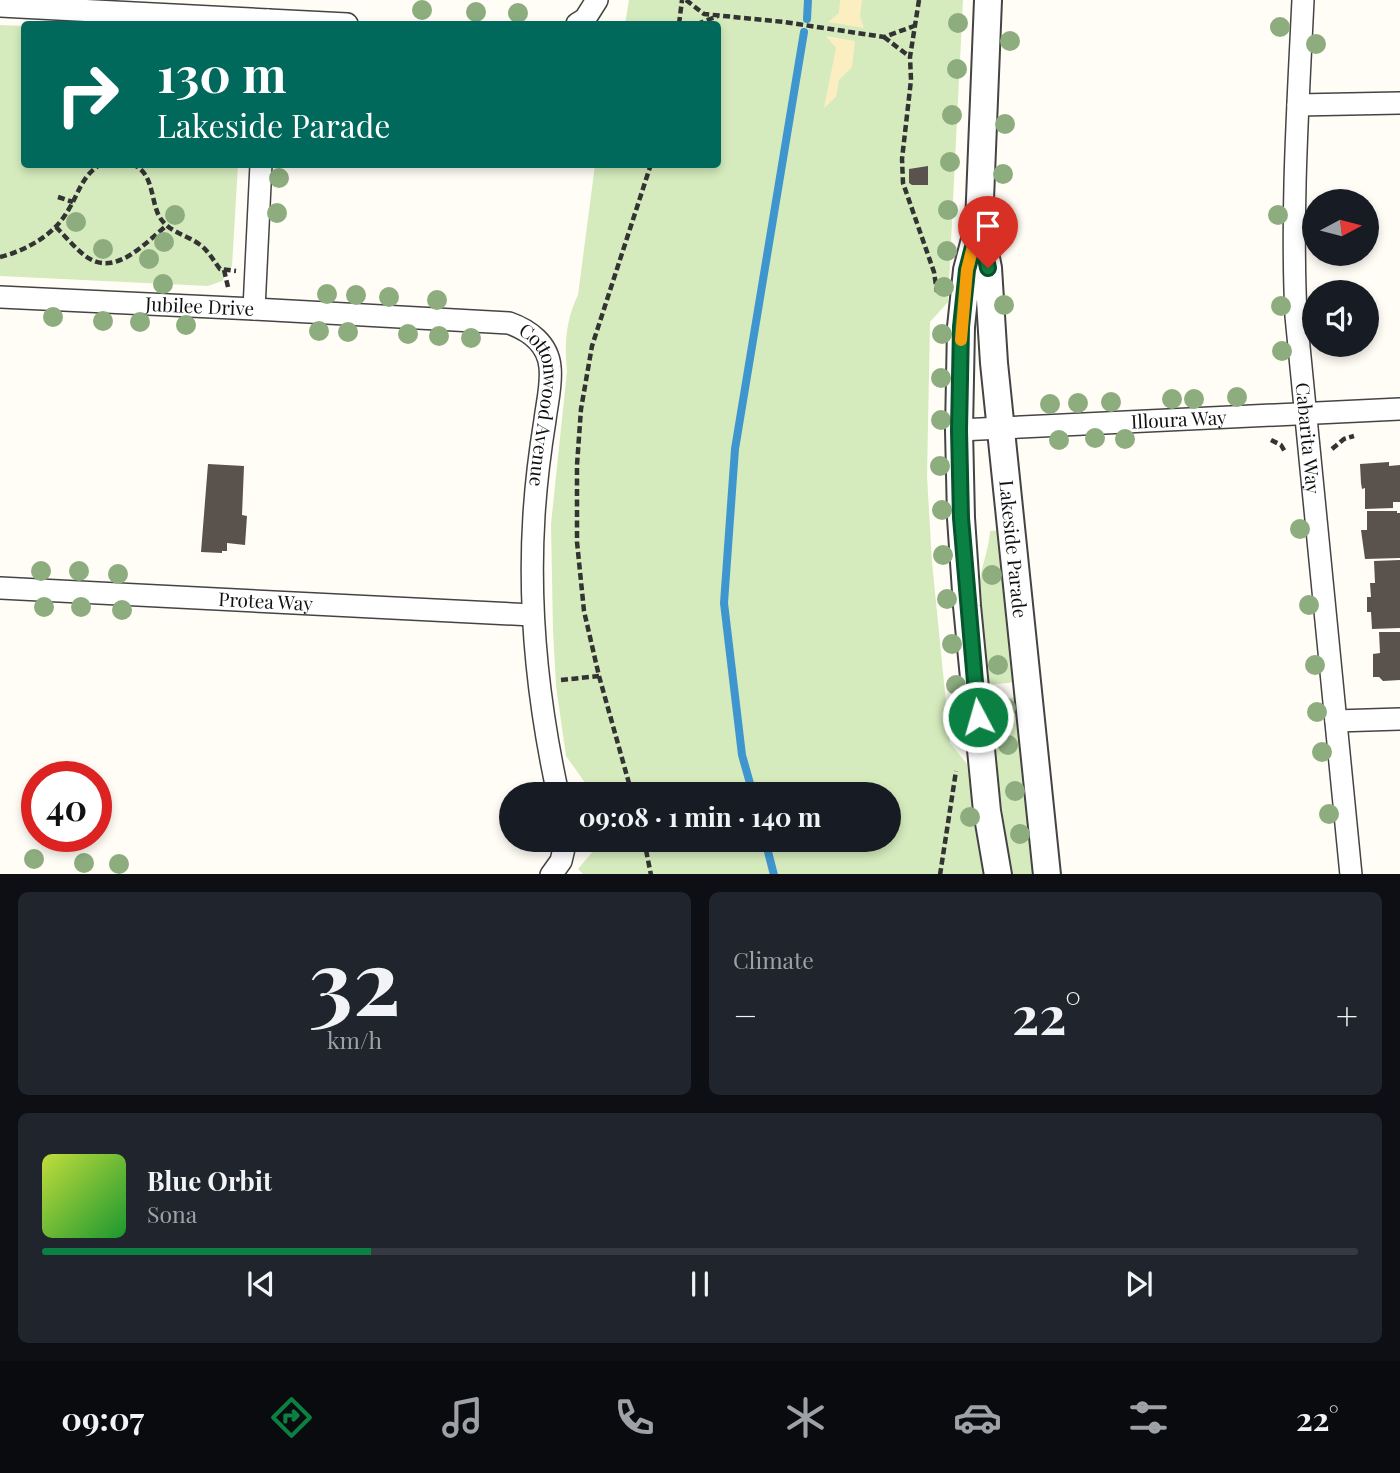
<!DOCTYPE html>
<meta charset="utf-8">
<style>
body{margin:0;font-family:"Playfair Display",serif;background:#20242c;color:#f1f3f6;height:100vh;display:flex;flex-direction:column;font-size:26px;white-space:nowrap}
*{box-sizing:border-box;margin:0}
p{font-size:23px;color:#9ea1a6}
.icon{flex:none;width:38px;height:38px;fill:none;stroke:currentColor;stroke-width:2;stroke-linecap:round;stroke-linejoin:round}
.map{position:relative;height:874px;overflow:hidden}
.sheet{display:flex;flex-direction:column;gap:18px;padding:18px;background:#0d0f14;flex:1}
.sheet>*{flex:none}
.banner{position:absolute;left:21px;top:21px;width:700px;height:147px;border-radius:7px;box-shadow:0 4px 10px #0003;background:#00695c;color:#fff;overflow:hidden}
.needle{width:46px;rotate:83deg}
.tools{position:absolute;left:1302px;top:189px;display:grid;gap:14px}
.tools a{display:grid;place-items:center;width:77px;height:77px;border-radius:50%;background:#171b24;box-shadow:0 4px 10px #0003;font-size:35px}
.speed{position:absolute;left:21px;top:761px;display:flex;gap:14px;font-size:35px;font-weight:700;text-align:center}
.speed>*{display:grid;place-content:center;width:91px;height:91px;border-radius:50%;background:#171b24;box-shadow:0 4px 10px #0003;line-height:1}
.speed .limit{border:10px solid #d22;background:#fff;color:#111}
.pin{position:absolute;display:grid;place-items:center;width:60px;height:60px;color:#fff;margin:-72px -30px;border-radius:50% 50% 50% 0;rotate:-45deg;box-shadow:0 0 7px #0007}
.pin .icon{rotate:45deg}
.me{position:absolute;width:77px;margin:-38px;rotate:354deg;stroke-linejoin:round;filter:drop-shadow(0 0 5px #0008)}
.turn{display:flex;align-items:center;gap:24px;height:147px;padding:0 21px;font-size:32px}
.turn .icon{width:91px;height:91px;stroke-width:2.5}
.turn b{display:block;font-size:49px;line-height:60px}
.big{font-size:52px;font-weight:700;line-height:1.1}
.sheet .widget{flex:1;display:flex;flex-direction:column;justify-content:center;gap:10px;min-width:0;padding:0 24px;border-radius:10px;background:#20242c}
.sheet .dial{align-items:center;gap:0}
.dial b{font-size:91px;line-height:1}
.song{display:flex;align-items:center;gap:21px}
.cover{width:84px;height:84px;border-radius:10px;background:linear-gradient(135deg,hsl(70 70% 55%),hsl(130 70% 35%))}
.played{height:7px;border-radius:4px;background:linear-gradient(90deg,#0b8043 25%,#363941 25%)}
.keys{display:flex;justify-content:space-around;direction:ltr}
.heat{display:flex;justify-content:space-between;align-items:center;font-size:38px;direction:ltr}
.sheet .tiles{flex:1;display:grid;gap:18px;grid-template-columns:1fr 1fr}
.widget:last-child{grid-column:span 2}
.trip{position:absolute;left:499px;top:782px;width:402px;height:70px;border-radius:35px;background:#171b24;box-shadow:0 4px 10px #0003;font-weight:700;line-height:70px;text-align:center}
.tabs{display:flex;height:112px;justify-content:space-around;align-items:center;background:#090b0e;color:#9ea1a6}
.tabs .icon{width:49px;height:49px}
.tabs .active{color:#0b8043}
.tabs b{font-size:32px;color:#f1f3f6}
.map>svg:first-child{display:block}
.green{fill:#d5ebbd}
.sand{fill:#fbeec1}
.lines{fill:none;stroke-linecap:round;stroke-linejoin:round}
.stream{stroke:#3f96cf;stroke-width:8}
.building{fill:#5a524d}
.minor-casing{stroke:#444;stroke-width:24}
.tertiary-casing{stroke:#444;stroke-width:30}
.path{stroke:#333;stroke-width:4.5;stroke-dasharray:7 3.5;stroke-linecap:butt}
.minor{stroke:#fff;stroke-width:21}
.tertiary{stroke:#fff;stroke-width:26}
.tree{fill:#8dad7f}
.route-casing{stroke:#07532c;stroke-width:18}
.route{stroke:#0b8043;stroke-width:12}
.slow{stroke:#f59e0b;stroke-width:12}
.labels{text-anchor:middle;stroke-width:7;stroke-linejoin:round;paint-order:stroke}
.street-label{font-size:19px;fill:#111;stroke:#fff}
</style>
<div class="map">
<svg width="1400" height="875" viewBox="0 0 1400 875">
<rect width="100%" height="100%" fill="#fffdf5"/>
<!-- green -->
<g class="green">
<path d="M629,0H963L948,302L930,322L927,476L932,562L950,743L967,764L983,874L584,875L578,869L599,844V840H889V794H589L586,784L566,756L556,686L553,630L551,524L567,371C564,345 566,319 578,295L595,165L718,164V24H625Z"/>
<polygon points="0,25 24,26 24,164 238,165 232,266 222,281 208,286 0,276"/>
<path d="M1001,530L1016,682L988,685L979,588C980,568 989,551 990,531Z"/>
<polygon points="1018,697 1036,874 1011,874 995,756 990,700"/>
</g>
<!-- sand -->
<g class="sand">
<polygon points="840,0 862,0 860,16 864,28 828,22 839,13"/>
<polygon points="826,36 855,41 852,67 839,80 836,97 824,108 836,48"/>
</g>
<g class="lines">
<!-- stream -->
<g class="stream">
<polyline points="807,19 808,0"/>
<polyline points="753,794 742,755 724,603 735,449 804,32"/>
<polyline points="765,840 774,875"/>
</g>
</g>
<!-- building -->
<g class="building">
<polygon points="928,166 928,185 912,185 909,183 909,169"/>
<polygon points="1389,462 1389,466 1400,465 1400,502 1393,502 1393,508 1365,509 1365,488 1362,489 1361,483 1360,464"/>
<polygon points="208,464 244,466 242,515 247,516 245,545 227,543 227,551 222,551 222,553 201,552"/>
<polygon points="1367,511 1397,511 1397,513 1400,513 1400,558 1365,559 1361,530 1367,530"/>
<polygon points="1400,560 1400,628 1372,629 1371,612 1367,612 1367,597 1371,597 1370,583 1375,583 1374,561"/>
<polygon points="1379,632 1400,632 1400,680 1383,681 1379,677 1373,677 1373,654 1380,653"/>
</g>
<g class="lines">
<defs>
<g id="minor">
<path id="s1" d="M1303,0C1298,105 1291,211 1296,316L1351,875"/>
<polyline points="0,6 268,20 268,24"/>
<polyline points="268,20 347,24"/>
<polyline points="577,24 585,19 597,0"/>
<polyline points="1298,105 1400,103"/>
<path id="s2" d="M0,297L254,309L261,164"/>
<path id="s3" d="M254,309L509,323C529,330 548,344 550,367C552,384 547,403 545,420C540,451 536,483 534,515C528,609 538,703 558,794"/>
<path id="s4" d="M959,430L1400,409"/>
<path id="s5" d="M0,588L532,615"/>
<polyline points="1336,721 1400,719"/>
<polyline points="551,875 561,861 566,840"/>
</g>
<g id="tertiary">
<polyline points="988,0 979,224 967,270 961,327 959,430 961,518 967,606 987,811 998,875"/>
<path id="s6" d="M980,229L988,268L994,363L1047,875"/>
</g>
</defs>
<!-- minor casing -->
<use href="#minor" class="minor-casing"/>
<!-- tertiary casing -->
<use href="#tertiary" class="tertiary-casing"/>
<!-- path -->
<g class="path">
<polyline points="686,0 704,14 784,22 884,37 914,26"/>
<polyline points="919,0 910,57 911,80 902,159 903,183 934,272 937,292"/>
<polyline points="679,24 682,0"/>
<polyline points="697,24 718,16"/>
<polyline points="884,37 910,57"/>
<path d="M132,164C154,173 150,198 159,216C168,232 185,234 199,244C208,250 213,260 220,269L236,271"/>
<polyline points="58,197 73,202"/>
<path d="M56,227C65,236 74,247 84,255C114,279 144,244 166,226"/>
<path d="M0,257C25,251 54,235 67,212C79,194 81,176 101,164"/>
<polyline points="224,270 228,287"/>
<polyline points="1271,440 1281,445 1285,452"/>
<polyline points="1332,449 1344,439 1354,436"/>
<polyline points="561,680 599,676"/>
<polyline points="632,794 599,676 584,611 577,542 577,465 581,409 592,346 651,164"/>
<polyline points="644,840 651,875"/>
<polyline points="940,875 956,771"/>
</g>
<!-- minor -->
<use href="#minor" class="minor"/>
<!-- tertiary -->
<use href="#tertiary" class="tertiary"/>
</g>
<!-- trees -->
<g class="tree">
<circle cx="422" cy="10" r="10"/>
<circle cx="476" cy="12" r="10"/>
<circle cx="518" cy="13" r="10"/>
<circle cx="958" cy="23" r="10"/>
<circle cx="1280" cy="27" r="10"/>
<circle cx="1010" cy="41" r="10"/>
<circle cx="1316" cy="44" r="10"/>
<circle cx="957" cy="69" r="10"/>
<circle cx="952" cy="115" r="10"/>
<circle cx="1005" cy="124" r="10"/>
<circle cx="950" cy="162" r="10"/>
<circle cx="1003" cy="174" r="10"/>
<circle cx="279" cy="178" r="10"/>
<circle cx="948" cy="210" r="10"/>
<circle cx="277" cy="213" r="10"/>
<circle cx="175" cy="215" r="10"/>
<circle cx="1278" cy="215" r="10"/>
<circle cx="76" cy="222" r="10"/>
<circle cx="1002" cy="233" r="10"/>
<circle cx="164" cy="242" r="10"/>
<circle cx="103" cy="249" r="10"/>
<circle cx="947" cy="251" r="10"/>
<circle cx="149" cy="259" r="10"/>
<circle cx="163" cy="284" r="10"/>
<circle cx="944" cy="287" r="10"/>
<circle cx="327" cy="294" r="10"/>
<circle cx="356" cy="295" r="10"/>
<circle cx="389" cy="297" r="10"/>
<circle cx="437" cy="300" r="10"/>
<circle cx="1004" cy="305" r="10"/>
<circle cx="1281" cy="306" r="10"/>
<circle cx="53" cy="317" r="10"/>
<circle cx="103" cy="321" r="10"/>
<circle cx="140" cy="322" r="10"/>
<circle cx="186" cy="325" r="10"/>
<circle cx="319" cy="331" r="10"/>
<circle cx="348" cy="332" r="10"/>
<circle cx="408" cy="334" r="10"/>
<circle cx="942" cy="334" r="10"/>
<circle cx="439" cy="336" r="10"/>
<circle cx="471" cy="338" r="10"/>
<circle cx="1282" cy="351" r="10"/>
<circle cx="941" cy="378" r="10"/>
<circle cx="1237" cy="397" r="10"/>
<circle cx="1172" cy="399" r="10"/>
<circle cx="1194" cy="399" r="10"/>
<circle cx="1111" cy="402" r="10"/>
<circle cx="1078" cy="403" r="10"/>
<circle cx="1050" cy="404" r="10"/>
<circle cx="941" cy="420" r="10"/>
<circle cx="1095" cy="438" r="10"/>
<circle cx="1125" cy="439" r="10"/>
<circle cx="1059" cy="440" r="10"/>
<circle cx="940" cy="466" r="10"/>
<circle cx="942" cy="510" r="10"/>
<circle cx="1300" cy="529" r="10"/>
<circle cx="943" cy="555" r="10"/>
<circle cx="41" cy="571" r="10"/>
<circle cx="79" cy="571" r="10"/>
<circle cx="118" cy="574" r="10"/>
<circle cx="992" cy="575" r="10"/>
<circle cx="947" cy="599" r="10"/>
<circle cx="1309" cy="605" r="10"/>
<circle cx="44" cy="607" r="10"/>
<circle cx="81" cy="607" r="10"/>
<circle cx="122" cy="610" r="10"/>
<circle cx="952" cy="644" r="10"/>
<circle cx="998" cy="665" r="10"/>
<circle cx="1315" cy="665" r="10"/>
<circle cx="956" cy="685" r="10"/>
<circle cx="1006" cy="708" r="10"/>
<circle cx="1317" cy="712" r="10"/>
<circle cx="961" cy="728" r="10"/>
<circle cx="1008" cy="745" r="10"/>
<circle cx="1322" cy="752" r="10"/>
<circle cx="1015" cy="791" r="10"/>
<circle cx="1329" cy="814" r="10"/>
<circle cx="970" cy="817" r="10"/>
<circle cx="1020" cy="834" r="10"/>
<circle cx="34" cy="859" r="10"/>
<circle cx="84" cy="863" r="10"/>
<circle cx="119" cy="864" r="10"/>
</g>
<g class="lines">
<defs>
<polyline id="route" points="978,717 961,518 959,430 961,327 967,270 979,224 988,268"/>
</defs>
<!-- route casing -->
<use href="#route" class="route-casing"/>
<!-- route -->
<use href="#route" class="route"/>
<!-- slow -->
<polyline class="slow" points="961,340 967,270 976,234"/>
</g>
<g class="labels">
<!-- street labels -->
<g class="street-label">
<text dy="7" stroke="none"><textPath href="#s2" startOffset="200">Jubilee Drive</textPath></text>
<text dy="7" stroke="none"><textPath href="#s3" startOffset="354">Cottonwood Avenue</textPath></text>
<text dy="7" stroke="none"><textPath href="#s4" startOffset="220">Illoura Way</textPath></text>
<text dy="7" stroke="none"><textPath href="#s1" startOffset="439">Cabarita Way</textPath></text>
<text dy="7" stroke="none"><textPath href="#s6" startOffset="322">Lakeside Parade</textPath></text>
<text dy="7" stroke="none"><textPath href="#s5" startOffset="266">Protea Way</textPath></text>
</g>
</g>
</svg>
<div class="tools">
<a><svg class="needle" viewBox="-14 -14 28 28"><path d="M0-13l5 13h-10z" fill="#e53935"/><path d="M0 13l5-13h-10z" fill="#9ea1a6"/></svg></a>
<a><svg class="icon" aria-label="sound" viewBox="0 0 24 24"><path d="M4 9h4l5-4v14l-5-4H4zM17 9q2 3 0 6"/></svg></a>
</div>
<div class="speed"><div class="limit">40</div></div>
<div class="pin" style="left:988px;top:268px;background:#d93025"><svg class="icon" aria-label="arrive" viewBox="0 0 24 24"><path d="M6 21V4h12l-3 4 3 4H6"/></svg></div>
<svg class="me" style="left:978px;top:717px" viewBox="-20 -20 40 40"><circle r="17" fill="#0b8043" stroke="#fff" stroke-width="3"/><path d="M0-11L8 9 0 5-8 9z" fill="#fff"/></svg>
<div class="trip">09:08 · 1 min · 140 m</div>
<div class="banner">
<div class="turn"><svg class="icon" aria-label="right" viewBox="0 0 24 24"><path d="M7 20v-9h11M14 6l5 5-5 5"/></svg><div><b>130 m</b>Lakeside Parade</div></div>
</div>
</div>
<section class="sheet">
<div class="tiles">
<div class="widget dial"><b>32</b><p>km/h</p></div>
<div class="widget"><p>Climate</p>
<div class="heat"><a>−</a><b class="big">22°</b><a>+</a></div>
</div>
<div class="widget">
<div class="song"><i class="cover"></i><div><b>Blue Orbit</b><p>Sona</p></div></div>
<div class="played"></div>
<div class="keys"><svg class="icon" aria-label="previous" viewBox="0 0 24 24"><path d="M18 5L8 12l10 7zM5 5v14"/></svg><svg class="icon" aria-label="pause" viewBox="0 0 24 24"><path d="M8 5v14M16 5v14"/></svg><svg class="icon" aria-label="next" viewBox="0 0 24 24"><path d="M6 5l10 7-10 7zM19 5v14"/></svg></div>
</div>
</div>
</section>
<nav class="tabs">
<b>09:07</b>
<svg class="icon active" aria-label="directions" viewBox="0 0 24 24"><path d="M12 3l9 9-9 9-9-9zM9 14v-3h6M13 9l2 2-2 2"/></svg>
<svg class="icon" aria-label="music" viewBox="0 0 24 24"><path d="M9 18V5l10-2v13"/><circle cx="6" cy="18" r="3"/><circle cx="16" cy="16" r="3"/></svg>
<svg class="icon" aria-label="phone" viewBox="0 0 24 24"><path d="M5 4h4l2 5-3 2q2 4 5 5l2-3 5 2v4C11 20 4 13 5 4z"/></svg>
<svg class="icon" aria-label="climate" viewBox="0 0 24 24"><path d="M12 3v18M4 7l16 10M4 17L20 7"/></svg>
<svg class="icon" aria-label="car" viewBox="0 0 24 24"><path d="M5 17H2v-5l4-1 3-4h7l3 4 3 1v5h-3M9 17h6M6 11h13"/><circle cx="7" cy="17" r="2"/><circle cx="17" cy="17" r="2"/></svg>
<svg class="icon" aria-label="filters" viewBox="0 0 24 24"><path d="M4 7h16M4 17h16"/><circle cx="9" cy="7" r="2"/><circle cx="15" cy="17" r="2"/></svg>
<b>22°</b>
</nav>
